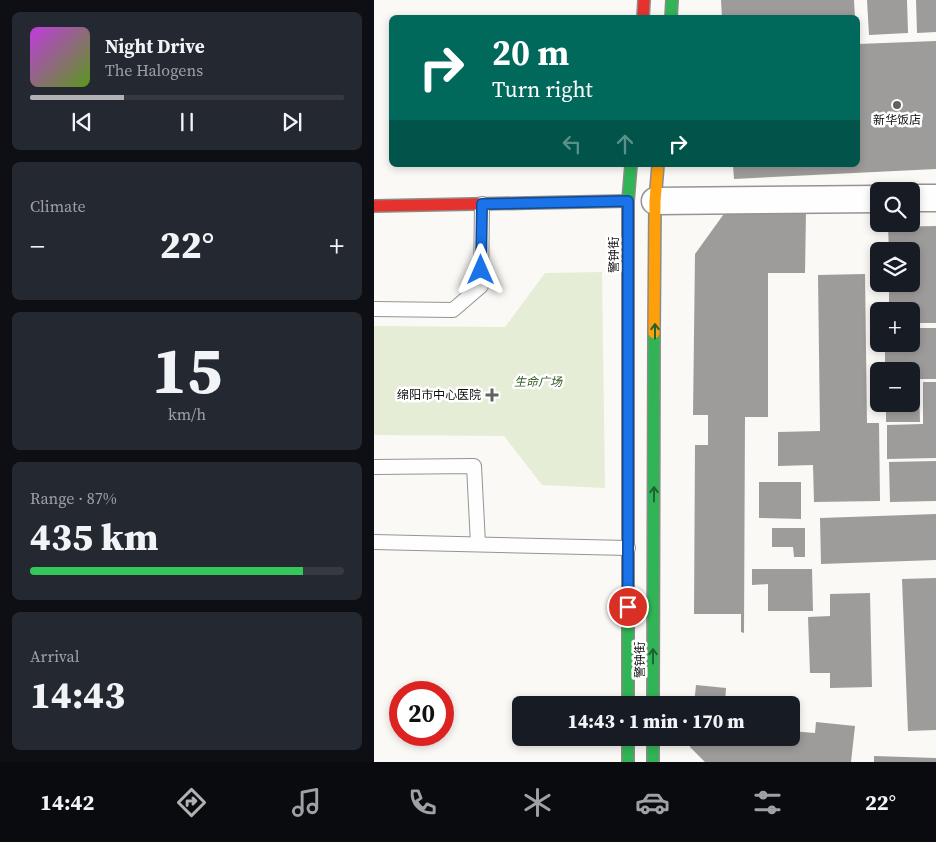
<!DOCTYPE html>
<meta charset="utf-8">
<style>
body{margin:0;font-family:"Source Serif 4","Noto Sans SC",serif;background:#242831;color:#f1f3f6;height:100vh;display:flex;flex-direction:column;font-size:19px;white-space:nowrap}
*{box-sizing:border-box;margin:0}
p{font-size:16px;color:#9ea1a6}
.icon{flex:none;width:28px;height:28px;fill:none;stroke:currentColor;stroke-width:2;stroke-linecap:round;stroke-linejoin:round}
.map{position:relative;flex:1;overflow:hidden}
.drawer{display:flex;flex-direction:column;gap:12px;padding:12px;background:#0d0f14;width:374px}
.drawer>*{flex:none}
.banner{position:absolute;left:15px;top:15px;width:471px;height:152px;border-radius:8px;box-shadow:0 2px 8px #0003;background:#00695c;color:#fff;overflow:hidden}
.buttons{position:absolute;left:496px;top:182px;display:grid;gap:10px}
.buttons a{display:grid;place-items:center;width:50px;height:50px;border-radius:8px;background:#171b24;box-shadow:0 2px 8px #0003;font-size:25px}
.speed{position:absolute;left:15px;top:681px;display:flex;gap:10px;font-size:25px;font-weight:700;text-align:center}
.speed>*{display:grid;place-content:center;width:65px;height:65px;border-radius:50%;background:#171b24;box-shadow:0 2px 8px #0003;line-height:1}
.speed .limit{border:8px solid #d22;background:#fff;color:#111}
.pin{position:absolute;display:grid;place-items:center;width:42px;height:42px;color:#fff;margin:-21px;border:2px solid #fff;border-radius:50%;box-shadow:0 1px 5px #0007}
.me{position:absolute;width:55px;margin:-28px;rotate:0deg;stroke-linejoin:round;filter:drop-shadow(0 0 4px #0008)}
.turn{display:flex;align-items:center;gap:18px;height:105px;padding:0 20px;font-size:22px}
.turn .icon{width:65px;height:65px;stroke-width:2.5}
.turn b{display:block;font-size:35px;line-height:42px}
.lanes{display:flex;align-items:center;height:48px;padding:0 20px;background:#0003;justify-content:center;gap:25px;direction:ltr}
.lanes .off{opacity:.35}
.big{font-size:38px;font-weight:800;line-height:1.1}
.drawer .card{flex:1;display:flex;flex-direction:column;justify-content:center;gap:8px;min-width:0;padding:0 18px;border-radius:8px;background:#242831}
.drawer .dial{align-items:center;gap:0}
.dial b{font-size:65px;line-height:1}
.song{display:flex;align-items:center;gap:15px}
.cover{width:60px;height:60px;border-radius:8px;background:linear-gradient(135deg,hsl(290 70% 55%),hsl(90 70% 35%))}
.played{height:5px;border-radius:2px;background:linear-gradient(90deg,#b0b1b2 30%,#363941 30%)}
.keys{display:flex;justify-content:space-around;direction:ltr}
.heat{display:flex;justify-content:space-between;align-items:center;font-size:28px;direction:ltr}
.charge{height:8px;border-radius:4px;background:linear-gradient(90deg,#34c759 87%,#363941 0)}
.trip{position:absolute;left:138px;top:696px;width:288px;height:50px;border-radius:8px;background:#171b24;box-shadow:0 2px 8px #0003;font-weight:800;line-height:50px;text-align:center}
.tab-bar{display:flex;height:80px;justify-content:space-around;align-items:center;background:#090b0e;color:#9ea1a6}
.tab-bar .icon{width:35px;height:35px}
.tab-bar .current{color:#b0b1b2}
.tab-bar b{font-size:22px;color:#f1f3f6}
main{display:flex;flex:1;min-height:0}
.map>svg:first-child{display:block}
.green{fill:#e6edd7}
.building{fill:#9e9c9a}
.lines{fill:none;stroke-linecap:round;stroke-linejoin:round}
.lane-casing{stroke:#959493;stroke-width:16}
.street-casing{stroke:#959493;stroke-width:29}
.fast-casing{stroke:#8b8b89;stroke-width:14}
.slow-casing{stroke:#8b8b89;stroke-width:14}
.jam-casing{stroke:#8b8b89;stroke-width:14}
.lane{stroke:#fefefe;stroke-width:14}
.street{stroke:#fefefe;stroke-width:26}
.fast{stroke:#30b455;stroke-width:11}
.slow{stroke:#ff9f0a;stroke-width:11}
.jam{stroke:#e5322d;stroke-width:11}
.oneway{stroke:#206232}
.route-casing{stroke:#114b97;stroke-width:12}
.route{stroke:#1a73e8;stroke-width:9}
.poi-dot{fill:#616160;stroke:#fff;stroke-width:2}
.labels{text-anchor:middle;stroke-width:5;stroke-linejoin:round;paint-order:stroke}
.poi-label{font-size:12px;fill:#0f0f0f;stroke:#fff}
.street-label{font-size:12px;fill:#0f0f0f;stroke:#fff}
.park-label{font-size:12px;font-style:italic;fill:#385e27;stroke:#fff}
</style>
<main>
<section class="drawer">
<div class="card">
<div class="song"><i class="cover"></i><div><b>Night Drive</b><p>The Halogens</p></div></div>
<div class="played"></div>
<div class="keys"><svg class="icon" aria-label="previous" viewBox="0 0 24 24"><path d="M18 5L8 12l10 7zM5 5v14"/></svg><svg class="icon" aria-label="pause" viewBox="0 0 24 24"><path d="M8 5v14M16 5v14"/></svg><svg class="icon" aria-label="next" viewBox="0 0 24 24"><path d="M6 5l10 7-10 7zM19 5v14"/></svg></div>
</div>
<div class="card"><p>Climate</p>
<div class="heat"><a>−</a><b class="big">22°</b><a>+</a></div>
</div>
<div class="card dial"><b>15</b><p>km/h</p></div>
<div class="card"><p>Range · 87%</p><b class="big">435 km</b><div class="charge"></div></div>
<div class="card"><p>Arrival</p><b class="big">14:43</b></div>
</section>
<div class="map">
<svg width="563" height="762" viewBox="0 0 563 762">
<rect width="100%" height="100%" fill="#faf9f5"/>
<!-- green -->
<polygon class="green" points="228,272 231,488 168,485 130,436 0,435 0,326 131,327 171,273"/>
<!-- building -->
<g class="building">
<polygon points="347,0 480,0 481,18 348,18"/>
<polygon points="493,0 533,0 534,33 495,35"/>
<polygon points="542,0 563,0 563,32 543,33"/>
<polygon points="563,41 563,169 360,179 359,165 484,165 484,44"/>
<polygon points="352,211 432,211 431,273 394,273 394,417 371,417 370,633 367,632 367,614 320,614 321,445 334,445 334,415 319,415 321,254"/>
<polygon points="563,226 563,323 538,323 538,311 515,311 515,284 538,284 538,251 515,251 514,227"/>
<polygon points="491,274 493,423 505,423 506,501 440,502 439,465 404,466 404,432 446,431 444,275"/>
<polygon points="538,328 563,328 563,379 545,379 546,422 512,422 512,404 538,404 538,371 511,371 511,344 538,344"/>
<polygon points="549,382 563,382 563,458 513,459 513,425 549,424"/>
<polygon points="563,461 563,501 516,502 515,462"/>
<polygon points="385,482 427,482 427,519 385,518"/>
<polygon points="563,514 563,560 447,564 446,518"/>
<polygon points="398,528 431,528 431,557 420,557 419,547 398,547"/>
<polygon points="378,569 438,569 439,611 394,611 394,584 378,585"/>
<polygon points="563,578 563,730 534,731 528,579"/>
<polygon points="496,593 498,687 456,688 456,673 436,673 434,617 456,616 456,594"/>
<polygon points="322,685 352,688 351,705 320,705"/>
<polygon points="442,722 481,726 477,762 331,762 316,747 317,738 416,738 416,731 441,733"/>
<polygon points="500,756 563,758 563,762 500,762"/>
</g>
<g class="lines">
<defs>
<g id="lane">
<polyline points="0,309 79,310 107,286 108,204"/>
<polyline points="0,467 100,466 104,544"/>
<polyline points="0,542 254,548"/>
</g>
<g id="street">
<polyline points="538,198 563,198"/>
<polyline points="281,201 505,199"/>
</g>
<g id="fast">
<polyline points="297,18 298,0"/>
<polyline points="154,203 254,201"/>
<polyline points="254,705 254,201 257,165"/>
<polyline points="279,705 280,333"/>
<polyline points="254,738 254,762"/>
<polyline points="279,738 279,762"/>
</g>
<polyline id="slow" points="280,333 281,201 284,165"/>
<g id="jam">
<polyline points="269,18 270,0"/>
<polyline points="0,206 154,203"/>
</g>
</defs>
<!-- lane casing -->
<use href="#lane" class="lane-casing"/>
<!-- street casing -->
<use href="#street" class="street-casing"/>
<!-- fast casing -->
<use href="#fast" class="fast-casing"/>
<!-- slow casing -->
<use href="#slow" class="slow-casing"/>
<!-- jam casing -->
<use href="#jam" class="jam-casing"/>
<!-- lane -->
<use href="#lane" class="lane"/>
<!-- street -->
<use href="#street" class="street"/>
<!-- fast -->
<use href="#fast" class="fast"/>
<!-- slow -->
<use href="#slow" class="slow"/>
<!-- jam -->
<use href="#jam" class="jam"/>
</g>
<!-- one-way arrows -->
<defs><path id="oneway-shaft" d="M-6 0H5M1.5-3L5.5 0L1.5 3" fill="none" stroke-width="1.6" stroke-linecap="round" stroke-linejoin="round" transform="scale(1.25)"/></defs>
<g class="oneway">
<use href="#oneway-shaft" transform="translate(281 331) rotate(-90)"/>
<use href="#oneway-shaft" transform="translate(280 494) rotate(-90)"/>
<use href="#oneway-shaft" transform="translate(279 656) rotate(-90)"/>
</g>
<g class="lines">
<defs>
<polyline id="route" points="107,270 108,204 254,201 254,607"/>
</defs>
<!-- route casing -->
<use href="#route" class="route-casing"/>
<!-- route -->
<use href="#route" class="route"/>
</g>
<!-- markers -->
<g class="poi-dot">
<circle cx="523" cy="105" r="5"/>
<path d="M115.5 387.5h5v5h5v5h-5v5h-5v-5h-5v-5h5z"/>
</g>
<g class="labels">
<!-- poi labels -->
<g class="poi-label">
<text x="523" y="124">新华饭店</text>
<text x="107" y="399" text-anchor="end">绵阳市中心医院</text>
</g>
<!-- street labels -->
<g class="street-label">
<text transform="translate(240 255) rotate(-90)" y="4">警钟街</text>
<text transform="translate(266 660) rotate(-90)" y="4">警钟街</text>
</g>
<!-- park labels -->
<g class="park-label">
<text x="164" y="386">生命广场</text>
</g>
</g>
</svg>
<div class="buttons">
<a><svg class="icon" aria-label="search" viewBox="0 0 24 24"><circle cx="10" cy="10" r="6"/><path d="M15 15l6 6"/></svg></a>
<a><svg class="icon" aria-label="layers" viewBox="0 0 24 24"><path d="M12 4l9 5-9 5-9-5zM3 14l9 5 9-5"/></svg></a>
<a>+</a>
<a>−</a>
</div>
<div class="speed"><div class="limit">20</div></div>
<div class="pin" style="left:254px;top:607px;background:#d93025"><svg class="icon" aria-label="arrive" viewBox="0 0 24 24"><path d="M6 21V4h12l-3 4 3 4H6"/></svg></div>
<svg class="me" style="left:107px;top:270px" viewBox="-20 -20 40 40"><path d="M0-17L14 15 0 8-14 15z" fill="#1a73e8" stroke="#fff" stroke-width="4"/></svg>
<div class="trip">14:43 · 1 min · 170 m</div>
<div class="banner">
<div class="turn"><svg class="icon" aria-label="right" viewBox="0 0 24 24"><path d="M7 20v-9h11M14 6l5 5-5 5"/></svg><div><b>20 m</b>Turn right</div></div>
<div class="lanes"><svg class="icon off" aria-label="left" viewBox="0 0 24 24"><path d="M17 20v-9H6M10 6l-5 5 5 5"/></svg><svg class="icon off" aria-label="ahead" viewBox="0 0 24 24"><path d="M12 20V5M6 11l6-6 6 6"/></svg><svg class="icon" aria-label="right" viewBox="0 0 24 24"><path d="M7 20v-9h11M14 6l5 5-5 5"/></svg></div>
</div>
</div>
</main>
<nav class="tab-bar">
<b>14:42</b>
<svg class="icon current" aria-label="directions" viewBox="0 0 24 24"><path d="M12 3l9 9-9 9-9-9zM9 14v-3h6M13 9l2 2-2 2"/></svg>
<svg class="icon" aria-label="music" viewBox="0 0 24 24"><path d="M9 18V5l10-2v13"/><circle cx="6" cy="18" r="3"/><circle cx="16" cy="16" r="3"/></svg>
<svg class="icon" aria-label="phone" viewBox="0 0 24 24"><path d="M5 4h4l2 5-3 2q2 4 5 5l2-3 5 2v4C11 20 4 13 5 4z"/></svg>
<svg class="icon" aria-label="climate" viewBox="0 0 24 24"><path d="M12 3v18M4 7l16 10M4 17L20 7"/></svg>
<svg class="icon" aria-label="car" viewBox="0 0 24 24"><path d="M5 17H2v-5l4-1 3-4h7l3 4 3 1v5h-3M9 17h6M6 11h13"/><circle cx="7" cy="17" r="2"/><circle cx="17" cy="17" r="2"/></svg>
<svg class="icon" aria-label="filters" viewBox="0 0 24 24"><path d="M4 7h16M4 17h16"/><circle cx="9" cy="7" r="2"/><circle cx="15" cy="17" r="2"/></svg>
<b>22°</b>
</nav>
